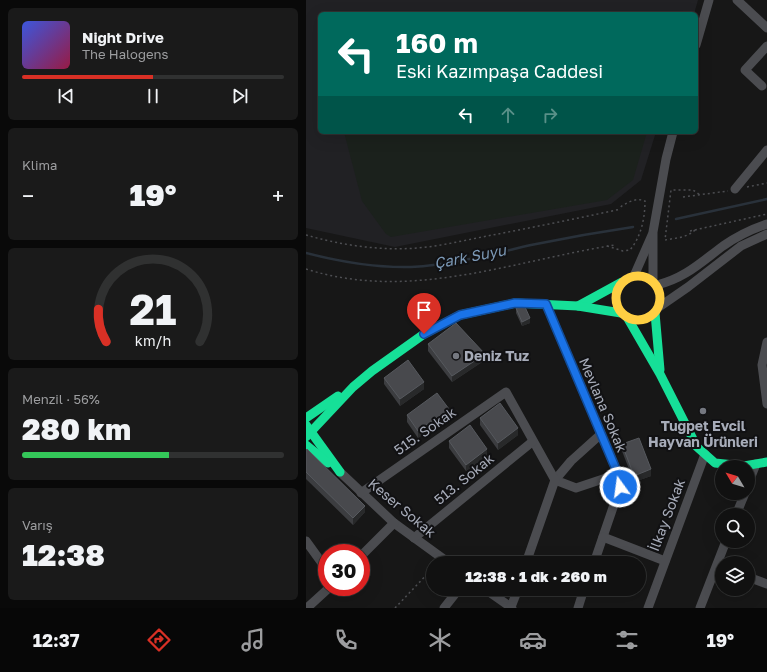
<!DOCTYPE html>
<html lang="tr">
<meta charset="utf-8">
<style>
body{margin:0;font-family:"Golos Text",sans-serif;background:#1a1a1a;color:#f1f3f6;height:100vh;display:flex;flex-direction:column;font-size:15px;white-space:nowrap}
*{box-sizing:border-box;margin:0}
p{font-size:13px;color:#9c9d9f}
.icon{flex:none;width:22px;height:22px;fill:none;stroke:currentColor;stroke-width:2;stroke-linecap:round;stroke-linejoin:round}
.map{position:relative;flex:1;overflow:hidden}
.side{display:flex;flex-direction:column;gap:8px;padding:8px;background:#090909;width:306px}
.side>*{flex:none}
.top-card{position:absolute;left:12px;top:12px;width:380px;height:122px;border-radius:6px;box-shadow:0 4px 16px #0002,0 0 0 1px #303131;background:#00695c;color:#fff;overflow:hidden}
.needle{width:26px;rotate:308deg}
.fabs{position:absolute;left:409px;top:460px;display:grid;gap:8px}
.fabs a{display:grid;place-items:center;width:40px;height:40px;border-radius:50%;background:#111;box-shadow:0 4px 16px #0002,0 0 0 1px #303131;font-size:20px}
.speed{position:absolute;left:12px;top:544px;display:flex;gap:8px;font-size:20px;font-weight:700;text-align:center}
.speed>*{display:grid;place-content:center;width:52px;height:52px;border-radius:50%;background:#111;box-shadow:0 4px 16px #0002,0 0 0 1px #303131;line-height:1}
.speed .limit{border:6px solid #d22;background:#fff;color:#111}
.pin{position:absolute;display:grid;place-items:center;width:34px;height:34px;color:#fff;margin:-41px -17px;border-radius:50% 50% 50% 0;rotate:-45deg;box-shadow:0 0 4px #0007}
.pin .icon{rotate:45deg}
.me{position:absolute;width:44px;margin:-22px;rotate:346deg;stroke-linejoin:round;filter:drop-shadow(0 0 3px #0008)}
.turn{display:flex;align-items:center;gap:14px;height:84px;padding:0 12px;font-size:18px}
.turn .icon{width:52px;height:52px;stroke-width:2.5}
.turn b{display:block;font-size:28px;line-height:34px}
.lanes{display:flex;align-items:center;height:38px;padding:0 12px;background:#0003;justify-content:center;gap:20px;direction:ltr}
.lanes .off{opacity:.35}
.big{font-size:30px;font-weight:800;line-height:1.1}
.side .widget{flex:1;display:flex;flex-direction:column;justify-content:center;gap:6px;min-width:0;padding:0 14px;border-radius:6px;background:#1a1a1a}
.side .dial{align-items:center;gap:0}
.dial svg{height:104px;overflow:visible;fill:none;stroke:#303131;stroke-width:7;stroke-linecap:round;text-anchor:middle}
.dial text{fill:#f1f3f6;stroke:none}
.song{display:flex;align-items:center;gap:12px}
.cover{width:48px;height:48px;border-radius:6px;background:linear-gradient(135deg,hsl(230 70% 55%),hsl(340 70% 35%))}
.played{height:4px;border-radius:2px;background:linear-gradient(90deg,#d93025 50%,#303131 50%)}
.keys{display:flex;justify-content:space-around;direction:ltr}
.heat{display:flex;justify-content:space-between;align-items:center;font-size:22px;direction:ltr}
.charge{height:6px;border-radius:3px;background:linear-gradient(90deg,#34c759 56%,#303131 0)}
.trip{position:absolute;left:120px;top:556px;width:220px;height:40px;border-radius:20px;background:#111;box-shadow:0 4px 16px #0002,0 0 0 1px #303131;font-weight:800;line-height:40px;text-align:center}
.tabs{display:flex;height:64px;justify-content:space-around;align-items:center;background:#070707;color:#9c9d9f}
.tabs .icon{width:28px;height:28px}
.tabs .active{color:#d93025}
.tabs b{font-size:18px;color:#f1f3f6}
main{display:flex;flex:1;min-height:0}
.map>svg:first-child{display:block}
.built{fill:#212124}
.green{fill:#1b211c}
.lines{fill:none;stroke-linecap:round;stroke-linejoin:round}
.stream{stroke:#29313a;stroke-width:2.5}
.path{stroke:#4d4e52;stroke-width:1.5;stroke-dasharray:2 3;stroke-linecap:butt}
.street{stroke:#4b4c50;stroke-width:9}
.fast{stroke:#16e098;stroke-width:9}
.slow{stroke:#ffcf43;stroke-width:9}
.wall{fill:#3c3d40}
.shaded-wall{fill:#28292a}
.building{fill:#48494d;stroke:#56595e}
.route-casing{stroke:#114b97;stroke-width:10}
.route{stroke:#1a73e8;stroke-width:7}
.poi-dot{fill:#757880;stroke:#111113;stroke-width:1.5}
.labels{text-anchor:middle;stroke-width:4;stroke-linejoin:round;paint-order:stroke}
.poi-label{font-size:14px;font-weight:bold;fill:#a7acb9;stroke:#111113;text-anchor:start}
.street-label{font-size:14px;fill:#a7acb9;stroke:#111113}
.water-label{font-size:15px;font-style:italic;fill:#7c99b6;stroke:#111113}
</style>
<main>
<section class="side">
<div class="widget">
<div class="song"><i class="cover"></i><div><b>Night Drive</b><p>The Halogens</p></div></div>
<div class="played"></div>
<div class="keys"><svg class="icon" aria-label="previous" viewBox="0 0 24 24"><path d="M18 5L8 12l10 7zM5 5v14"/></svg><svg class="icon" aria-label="pause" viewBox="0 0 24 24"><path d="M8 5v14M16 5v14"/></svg><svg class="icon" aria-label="next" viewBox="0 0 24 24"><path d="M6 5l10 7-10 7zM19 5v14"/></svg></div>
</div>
<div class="widget"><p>Klima</p>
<div class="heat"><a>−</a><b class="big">19°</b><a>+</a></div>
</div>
<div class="widget dial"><svg viewBox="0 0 100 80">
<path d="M14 69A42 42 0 1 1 86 69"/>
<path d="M14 69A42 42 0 0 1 8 44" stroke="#d93025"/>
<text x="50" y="56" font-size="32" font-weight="700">21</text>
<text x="50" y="72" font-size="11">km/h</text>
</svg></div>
<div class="widget"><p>Menzil · 56%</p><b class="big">280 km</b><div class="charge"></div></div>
<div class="widget"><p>Varış</p><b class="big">12:38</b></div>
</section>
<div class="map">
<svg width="461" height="608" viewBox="0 0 461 608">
<rect width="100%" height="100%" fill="#171717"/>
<!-- built -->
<polygon class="built" points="0,0 392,0 388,14 14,14 14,132 350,132 335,180 305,204 89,247 0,228"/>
<!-- green -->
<polygon class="green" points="38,132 341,132 327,180 301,200 85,237 80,234 56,201"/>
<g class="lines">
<!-- stream -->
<g class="stream">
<polyline points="370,219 461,199"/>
<path d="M0,253C35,262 69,268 105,267C146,265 186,254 225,245C259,238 293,232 327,227"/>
</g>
<!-- path -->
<g class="path">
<polyline points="441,187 461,183"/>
<polyline points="377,197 422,191"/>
<path d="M389,230C381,238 369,238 359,240L365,190H387L394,195"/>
<polyline points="384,231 461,214"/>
<path d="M0,235C38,246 81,252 121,247C145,244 169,238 192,234C233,226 274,218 315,209"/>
<path d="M301,246L317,251L324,250C335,237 339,218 339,201C330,197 320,203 313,208"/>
<path d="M0,269C104,302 206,261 309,245"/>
<polyline points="89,608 127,568"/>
</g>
<!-- street -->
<g class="street">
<polyline points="431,0 461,28"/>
<polyline points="390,45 403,0"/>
<polyline points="456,86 439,70 461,46"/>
<polyline points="429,189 461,150"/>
<polyline points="328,276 346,235"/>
<polyline points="347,281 347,232 360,159 367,132"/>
<path d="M351,285C379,278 394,263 417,246C430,237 446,229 461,224"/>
<polyline points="240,304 312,474 314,487 288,563"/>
<polyline points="353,307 382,287 435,246 461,234"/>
<polyline points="461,342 456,365 461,404"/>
<polyline points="295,434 265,461 249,480 270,488 312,474"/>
<polyline points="34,472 88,523 143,563"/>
<polyline points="442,484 450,464"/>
<polyline points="55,493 200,392 249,480 220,563"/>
<polyline points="430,515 439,493"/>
<polyline points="297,537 359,561"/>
<polyline points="108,538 226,442"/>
<polyline points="0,541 21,570"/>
<polyline points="55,556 88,523"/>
<polyline points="442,577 461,584"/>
<polyline points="179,589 206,608"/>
<polyline points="205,607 212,589"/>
<polyline points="1,608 24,587"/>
<polyline points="138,608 153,589"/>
<polyline points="272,608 278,589"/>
<polyline points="342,608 399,454"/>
<polyline points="394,608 420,541"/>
</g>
<!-- fast -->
<g class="fast">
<polyline points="272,306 316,282"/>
<polyline points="349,313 354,370"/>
<polyline points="321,317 354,374 391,447 409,463 438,466 461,462"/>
<polyline points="0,418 32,396"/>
<polyline points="0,425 34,472"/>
<polyline points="0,437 47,387 66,371 118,334 154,315 209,303 272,306 315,313"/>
<polyline points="0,445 22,463"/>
</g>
<!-- slow -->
<circle class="slow" cx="332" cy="298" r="22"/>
</g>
<!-- wall -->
<g class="wall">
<polygon points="210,308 224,323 216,326 210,313"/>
<polygon points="122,344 179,360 146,382 122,351"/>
<polygon points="78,378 118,389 94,406 78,384"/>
<polygon points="101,415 143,416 112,438 101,422"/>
<polygon points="174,418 212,435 192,450 174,425"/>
<polygon points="143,441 181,456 160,471 143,448"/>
<polygon points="316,444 345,476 328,482 316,451"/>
<polygon points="0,450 59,512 47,525 0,479"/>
</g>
<!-- shaded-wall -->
<g class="shaded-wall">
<polygon points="224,318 224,323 216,326 216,322"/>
<polygon points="179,354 179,360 146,382 146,376"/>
<polygon points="118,382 118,389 94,406 94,399"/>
<polygon points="143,409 143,416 112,438 112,431"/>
<polygon points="212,428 212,435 192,450 192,443"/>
<polygon points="181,449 181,456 160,471 160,465"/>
<polygon points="345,469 345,476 328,482 328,476"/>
<polygon points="59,506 59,512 47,525 47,518"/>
</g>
<!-- building -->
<g class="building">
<polygon points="219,307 224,318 216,322 210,308"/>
<polygon points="150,323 179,354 146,376 122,344"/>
<polygon points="102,360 118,382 94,399 78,378"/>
<polygon points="131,393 143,409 112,431 101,415"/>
<polygon points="194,403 212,428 192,443 174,418"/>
<polygon points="164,425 181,449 160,465 143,441"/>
<polygon points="333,438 345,469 328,476 316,444"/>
<polygon points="1,449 59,506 47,518 0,472 0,450"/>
</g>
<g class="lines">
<defs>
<polyline id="route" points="118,334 154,315 209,303 240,304 312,474 314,487"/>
</defs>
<!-- route casing -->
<use href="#route" class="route-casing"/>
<!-- route -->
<use href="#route" class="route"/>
</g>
<!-- markers -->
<g class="poi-dot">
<circle cx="150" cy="356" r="4"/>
<circle cx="397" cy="411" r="4"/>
</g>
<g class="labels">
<!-- poi labels -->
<g class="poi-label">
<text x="158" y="361">Deniz Tuz</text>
<text x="397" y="431" text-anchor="middle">Tuğpet Evcil<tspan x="397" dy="16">Hayvan Ürünleri</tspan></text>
</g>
<!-- street labels -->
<g class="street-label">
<text transform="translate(297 405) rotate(67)" y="5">Mevlana Sokak</text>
<text transform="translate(119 431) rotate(-35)" y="5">515. Sokak</text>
<text transform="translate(158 479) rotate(-39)" y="5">513. Sokak</text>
<text transform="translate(96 508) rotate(40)" y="5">Keser Sokak</text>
<text transform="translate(361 515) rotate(-69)" y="5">İlkay Sokak</text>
</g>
<!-- water labels -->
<g class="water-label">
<text transform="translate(164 257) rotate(-11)" y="5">Çark Suyu</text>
</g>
</g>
</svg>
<div class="fabs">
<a><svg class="needle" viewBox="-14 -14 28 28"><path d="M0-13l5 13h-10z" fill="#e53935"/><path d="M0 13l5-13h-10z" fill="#9c9d9f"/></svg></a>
<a><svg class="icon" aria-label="search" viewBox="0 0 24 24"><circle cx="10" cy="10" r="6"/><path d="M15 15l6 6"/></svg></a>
<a><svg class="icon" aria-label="layers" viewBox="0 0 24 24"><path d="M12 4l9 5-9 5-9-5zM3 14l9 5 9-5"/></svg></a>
</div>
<div class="speed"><div class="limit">30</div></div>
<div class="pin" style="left:118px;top:334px;background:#d93025"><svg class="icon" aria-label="arrive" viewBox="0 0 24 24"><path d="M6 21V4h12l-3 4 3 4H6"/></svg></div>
<svg class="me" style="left:314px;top:487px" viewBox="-20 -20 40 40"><circle r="17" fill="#1a73e8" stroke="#fff" stroke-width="3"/><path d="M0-11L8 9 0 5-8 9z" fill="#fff"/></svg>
<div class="trip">12:38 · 1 dk · 260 m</div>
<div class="top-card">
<div class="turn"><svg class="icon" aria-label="left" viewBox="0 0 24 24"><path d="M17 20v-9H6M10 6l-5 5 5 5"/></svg><div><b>160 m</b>Eski Kazımpaşa Caddesi</div></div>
<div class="lanes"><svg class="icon" aria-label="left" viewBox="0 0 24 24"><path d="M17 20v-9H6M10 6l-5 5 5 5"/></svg><svg class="icon off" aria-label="ahead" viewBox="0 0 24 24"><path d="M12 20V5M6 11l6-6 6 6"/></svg><svg class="icon off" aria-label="right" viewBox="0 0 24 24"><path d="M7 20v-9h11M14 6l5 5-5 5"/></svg></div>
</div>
</div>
</main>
<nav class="tabs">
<b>12:37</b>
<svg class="icon active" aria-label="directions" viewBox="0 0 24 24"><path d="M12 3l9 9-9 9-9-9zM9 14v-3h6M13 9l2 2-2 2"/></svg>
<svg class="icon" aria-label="music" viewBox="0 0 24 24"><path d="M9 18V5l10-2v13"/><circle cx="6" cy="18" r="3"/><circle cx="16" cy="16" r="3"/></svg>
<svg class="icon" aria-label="phone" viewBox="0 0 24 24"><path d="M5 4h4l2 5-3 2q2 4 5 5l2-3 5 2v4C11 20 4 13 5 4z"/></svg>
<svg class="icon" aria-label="climate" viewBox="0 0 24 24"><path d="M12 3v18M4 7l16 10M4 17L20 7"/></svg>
<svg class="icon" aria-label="car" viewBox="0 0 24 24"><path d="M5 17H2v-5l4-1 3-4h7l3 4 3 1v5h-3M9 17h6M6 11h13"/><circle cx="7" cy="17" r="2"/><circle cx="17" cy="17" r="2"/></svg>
<svg class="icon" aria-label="filters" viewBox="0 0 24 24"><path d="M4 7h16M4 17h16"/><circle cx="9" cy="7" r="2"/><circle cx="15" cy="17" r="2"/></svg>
<b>19°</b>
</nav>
